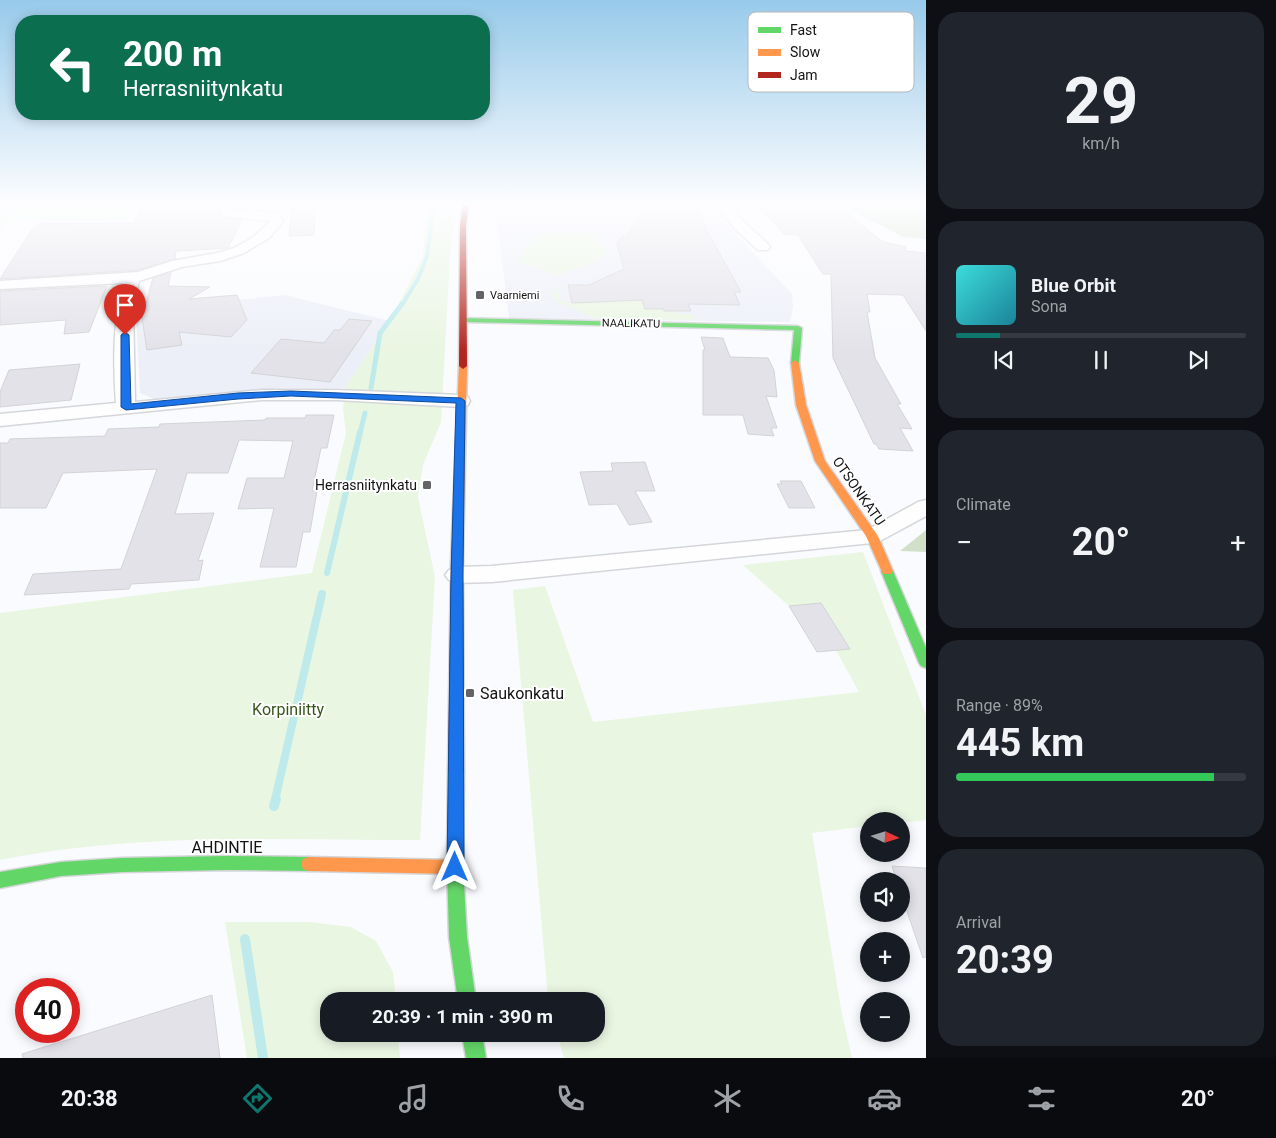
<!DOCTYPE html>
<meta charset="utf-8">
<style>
body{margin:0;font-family:Roboto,sans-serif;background:#20242c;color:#f1f3f6;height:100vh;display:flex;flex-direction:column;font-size:19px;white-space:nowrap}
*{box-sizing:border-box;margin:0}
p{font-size:16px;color:#9ea1a6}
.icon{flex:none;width:28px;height:28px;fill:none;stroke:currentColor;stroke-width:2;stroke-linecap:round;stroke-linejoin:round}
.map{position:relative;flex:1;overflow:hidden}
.side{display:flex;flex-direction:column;gap:12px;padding:12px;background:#0d0f14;width:350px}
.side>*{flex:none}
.hud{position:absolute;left:15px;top:15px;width:475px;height:105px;border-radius:20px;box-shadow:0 2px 12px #0003;background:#0b6e4f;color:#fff;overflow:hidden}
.needle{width:32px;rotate:94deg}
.fabs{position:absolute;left:860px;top:812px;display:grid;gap:10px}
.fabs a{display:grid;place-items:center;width:50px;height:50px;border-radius:50%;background:#171b24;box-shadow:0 2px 12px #0003;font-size:25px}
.speed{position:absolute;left:15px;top:978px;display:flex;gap:10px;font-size:25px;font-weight:700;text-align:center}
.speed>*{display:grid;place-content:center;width:65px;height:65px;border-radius:50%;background:#171b24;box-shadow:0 2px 12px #0003;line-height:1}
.speed .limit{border:8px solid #d22;background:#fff;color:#111}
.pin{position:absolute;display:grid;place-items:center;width:42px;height:42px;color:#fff;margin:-51px -21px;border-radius:50% 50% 50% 0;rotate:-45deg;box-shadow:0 0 5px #0007}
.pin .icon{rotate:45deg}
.me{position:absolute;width:55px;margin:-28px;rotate:0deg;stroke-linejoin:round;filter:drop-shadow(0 0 4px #0008)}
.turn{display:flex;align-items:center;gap:18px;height:105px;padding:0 25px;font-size:22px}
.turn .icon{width:65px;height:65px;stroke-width:2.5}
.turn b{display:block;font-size:35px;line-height:42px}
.big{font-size:38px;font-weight:700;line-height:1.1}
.side .card{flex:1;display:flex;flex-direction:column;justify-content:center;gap:8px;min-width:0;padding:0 18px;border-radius:20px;background:#20242c}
.side .dial{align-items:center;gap:0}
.dial b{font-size:65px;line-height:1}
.song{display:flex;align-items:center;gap:15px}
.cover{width:60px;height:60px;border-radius:8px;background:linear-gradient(135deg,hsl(180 70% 55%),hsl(190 70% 35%))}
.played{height:5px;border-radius:2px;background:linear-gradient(90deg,#0f766e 15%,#363941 15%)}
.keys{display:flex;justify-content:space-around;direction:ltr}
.heat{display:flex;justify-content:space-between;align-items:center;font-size:28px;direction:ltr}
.charge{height:8px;border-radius:4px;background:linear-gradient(90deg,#34c759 89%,#363941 0)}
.trip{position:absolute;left:320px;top:992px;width:285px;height:50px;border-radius:20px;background:#171b24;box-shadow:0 2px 12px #0003;font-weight:700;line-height:50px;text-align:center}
.tabs{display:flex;height:80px;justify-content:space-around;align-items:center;background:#090b0e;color:#9ea1a6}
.tabs .icon{width:35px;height:35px}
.tabs .on{color:#0f766e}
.tabs b{font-size:22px;color:#f1f3f6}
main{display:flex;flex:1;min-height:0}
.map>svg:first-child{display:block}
.built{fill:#edeff8}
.green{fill:#e9f6e2}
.forest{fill:#d2e0ca}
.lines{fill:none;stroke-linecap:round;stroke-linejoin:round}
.stream-far4{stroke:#beeaec;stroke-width:4}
.stream-far3{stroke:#beeaec;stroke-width:5}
.stream-far2{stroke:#beeaec;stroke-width:6}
.stream-far1{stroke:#beeaec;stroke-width:8}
.stream{stroke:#beeaec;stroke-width:10}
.building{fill:#e3e2e9;stroke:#d2d3d5}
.street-casing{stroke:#d5d6d9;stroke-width:3}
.fast-casing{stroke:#d5d6d9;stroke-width:3}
.slow-casing{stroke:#d5d6d9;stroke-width:3}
.jam-casing{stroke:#d5d6d9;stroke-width:3}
.street{fill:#fefeff;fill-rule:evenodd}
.fast{fill:#63d668;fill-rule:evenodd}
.slow{fill:#ff974d;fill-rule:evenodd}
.jam{fill:#b3261e;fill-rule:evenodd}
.route{fill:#1a73e8;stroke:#114b97}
.poi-dot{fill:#646467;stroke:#fff;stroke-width:2}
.labels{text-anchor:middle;stroke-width:4;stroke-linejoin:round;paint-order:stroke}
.far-poi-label{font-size:11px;fill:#131316;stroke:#fff;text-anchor:start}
.far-street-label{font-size:11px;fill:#131316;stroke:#fff}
.poi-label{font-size:14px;fill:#131316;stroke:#fff;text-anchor:end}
.street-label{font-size:14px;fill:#131316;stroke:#fff}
.near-poi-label{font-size:16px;fill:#131316;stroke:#fff;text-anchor:start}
.near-park-label{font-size:16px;fill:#37551b;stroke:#fff}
.near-street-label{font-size:16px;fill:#131316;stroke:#fff}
.key{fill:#fff;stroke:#b8b8b9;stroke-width:1}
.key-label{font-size:14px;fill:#131316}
</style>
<main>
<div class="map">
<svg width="926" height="1058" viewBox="0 0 926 1058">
<rect width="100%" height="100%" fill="#fafbfe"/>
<!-- built -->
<g class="built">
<polygon points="495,203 709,203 714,206 734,232 792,294 793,307 790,322 509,318"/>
<polygon points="285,295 390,321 345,388 285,388 154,399 140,393 136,310"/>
</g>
<!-- green -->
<g class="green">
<polygon points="21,203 128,203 125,212 243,211 240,219 8,220 0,231 0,213 14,213"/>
<path d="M427,203H456L450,256L441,422L423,465L418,497L435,577L420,840C280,840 137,832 0,860V613L312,573L346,433L343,409L345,388L390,321L423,256Z"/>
<polygon points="565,203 634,203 630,210"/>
<path d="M543,233H593L607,254L593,263L556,276L542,269L519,262C521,253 533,236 543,233Z"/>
<polygon points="561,286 565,289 555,289 556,293 559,293 560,300 564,300 565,303 595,300 596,303 609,303 609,300 642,300 645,309 664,309 665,311 677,311 678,314 692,314 695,320 594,318 558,302 554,298 552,290"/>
<polygon points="863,552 926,715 926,820 901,823 869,821 869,826 812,833 841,1009 852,1058 564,1058 557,1034 596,1034 596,1001 549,1001 548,998 513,590 545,586 593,722 859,692 836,650 850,648 821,603 789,606 743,565"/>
<polygon points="225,922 310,922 351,927 376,941 393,972 396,1001 329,1001 329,1034 398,1034 400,1058 247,1058"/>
</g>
<!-- forest -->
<g class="forest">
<polygon points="794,203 926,203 926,239 903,237 840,204"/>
<polygon points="926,530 926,552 900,551"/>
</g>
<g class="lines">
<!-- stream-far4 -->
<polyline class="stream-far4" points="402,305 418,279 427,256 434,203"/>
<!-- stream-far3 -->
<g class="stream-far3">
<polyline points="371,388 380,333 402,304"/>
<polyline points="360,433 365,413"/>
</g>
<!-- stream-far2 -->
<polyline class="stream-far2" points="327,573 360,432"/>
<!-- stream-far1 -->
<polyline class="stream-far1" points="275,800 322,594"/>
<!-- stream -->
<g class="stream">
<polyline points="274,806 276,799"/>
<polyline points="245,939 263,1058"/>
</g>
</g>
<!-- building -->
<g class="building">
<polygon points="143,203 216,203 224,218 242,220 228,248 176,251 175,259 138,270 0,279 31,231 38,224 134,223"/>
<polygon points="293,203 315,203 314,235 289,236"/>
<polygon points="838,206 883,242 906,247 906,251 925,253 926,331 903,295 867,294 870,312 867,312 875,358 901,404 897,404 912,429 900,428 913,451 879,449 876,444 874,444 833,358 831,274 823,274 798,235 784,234 759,207"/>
<polygon points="643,211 699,213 706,229 741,292 734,292 740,305 688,304 691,311 664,311 664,309 645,309 642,300 572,303 568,285 589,285 624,269 617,244 622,236 626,237"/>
<polygon points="171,272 168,286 210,287 189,299 237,295 247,320 231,337 179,332 182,345 147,350 141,312 144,311 153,278"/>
<polygon points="107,286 89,332 64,334 66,320 0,325 0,291"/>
<polygon points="349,319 372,321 330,382 251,373 281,339 324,343 334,330 340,330"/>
<polygon points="701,337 723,338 730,357 768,358 774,370 777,397 766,396 777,428 771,428 774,436 748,434 743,415 703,415 703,350 705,350"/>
<polygon points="80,364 71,400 0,407 0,392 9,370"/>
<polygon points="306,415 334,415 327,448 321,448 312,491 317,491 310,532 303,532 296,567 260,567 274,508 238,509 247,478 284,478 293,441 239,440 228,473 187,473 175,514 214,513 198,561 203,560 199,580 131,584 129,589 24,595 33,574 121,569 157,469 63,473 46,508 0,508 0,443 8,443 10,439 105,436 108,429 159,427 160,424 265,420 266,418 305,418"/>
<polygon points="645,462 655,491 635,491 652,522 629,525 617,504 589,505 580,472 613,471 611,463"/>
<polygon points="780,481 801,481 815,508 789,508 777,484 782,484"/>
<polygon points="821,603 850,649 817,652 789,606"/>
<polygon points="892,866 926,868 926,957 923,958 901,894 901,881 897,881"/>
<polygon points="212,995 220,1058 23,1058 22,1054"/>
</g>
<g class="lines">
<defs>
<g id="street">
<path d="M218,203H230L233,210L278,213L283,221L269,238L244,253L220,261L182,267L139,281L133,306L135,402L262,390H337L461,395L468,397L470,401L468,405L461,407L337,400H262L0,426V414L116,403C113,364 113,321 123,283L0,289V281L138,272L172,261L217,253L234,248L252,238L271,221L224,216Z"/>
<polygon points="716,203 728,203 744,222 768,244 770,247 768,250 758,250 734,228"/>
<polygon points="926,500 926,516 880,541 872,543 492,582 457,583 449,580 445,575 449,570 457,567 492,566 867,530 918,502"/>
</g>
<g id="fast">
<polygon points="461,318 798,326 802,328 799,363 795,366 791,363 794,330 464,322 460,320"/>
<polygon points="887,567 893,571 926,648 926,668 921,666 919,663 881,571"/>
<polygon points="456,765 461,767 464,771 463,867 467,937 476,1001 458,1001 449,937 447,867 448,771 451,767"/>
<polygon points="225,856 309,857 315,859 317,864 315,869 309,871 225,870 122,872 61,876 0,888 0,872 61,862 122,858"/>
<polygon points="462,1034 482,1034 486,1058 466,1058"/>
</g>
<g id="slow">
<polygon points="795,360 799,363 806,405 825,461 878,536 893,571 891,574 883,574 866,536 815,461 796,405 791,363"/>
<polygon points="463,363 467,366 463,561 457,565 451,561 459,366"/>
<polygon points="309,857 455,860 461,862 463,867 461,872 455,874 309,871 303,869 301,864 303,859"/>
</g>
<g id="jam">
<polygon points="463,203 469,203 466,225 467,366 463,369 459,366 460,225"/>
<polygon points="457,557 463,561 464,771 461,775 456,777 451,775 448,771 451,561"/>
</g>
</defs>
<!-- street casing -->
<use href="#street" class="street-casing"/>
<!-- fast casing -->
<use href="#fast" class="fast-casing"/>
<!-- slow casing -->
<use href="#slow" class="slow-casing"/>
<!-- jam casing -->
<use href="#jam" class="jam-casing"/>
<!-- street -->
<use href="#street" class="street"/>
<!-- fast -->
<use href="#fast" class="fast"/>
<!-- slow -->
<use href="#slow" class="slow"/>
<!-- jam -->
<use href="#jam" class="jam"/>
</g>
<!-- sky -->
<linearGradient id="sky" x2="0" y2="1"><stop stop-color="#97caea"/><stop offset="0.58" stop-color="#fdfdff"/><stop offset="1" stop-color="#fdfdff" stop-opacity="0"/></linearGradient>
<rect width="926" height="351" fill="url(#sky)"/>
<!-- route -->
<polygon class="route" points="125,332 129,335 131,404 238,393 291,391 461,398 465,401 463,575 464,867 461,872 455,874 449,872 447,867 451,575 456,403 291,396 238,399 126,410 121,407 121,335"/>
<!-- markers -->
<g class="poi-dot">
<rect x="475" y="290" width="10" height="10" rx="2.5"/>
<rect x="422" y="480" width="10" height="10" rx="2.5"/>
<rect x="465" y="688" width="10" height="10" rx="2.5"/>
</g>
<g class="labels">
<!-- far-poi labels -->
<g class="far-poi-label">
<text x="490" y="299">Vaarniemi</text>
</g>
<!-- far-street labels -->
<g class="far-street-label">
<text transform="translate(631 323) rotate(1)" y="4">NAALIKATU</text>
</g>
<!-- poi labels -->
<g class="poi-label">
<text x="417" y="490">Herrasniitynkatu</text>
</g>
<!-- street labels -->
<g class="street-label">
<text transform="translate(859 491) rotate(55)" y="5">OTSONKATU</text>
</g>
<!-- near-poi labels -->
<g class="near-poi-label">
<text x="480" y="699">Saukonkatu</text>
</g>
<!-- near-park labels -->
<g class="near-park-label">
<text x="288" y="715">Korpiniitty</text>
</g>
<!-- near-street labels -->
<g class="near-street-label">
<text x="227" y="853">AHDINTIE</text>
</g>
</g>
<!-- legend -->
<rect x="748" y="12" width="166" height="80" rx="8" class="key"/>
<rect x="758" y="27" width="23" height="6" fill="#63d668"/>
<rect x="758" y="49" width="23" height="7" fill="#ff974d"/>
<rect x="758" y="72" width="23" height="6" fill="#b3261e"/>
<g class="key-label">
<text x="790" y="35">Fast</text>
<text x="790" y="57">Slow</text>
<text x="790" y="80">Jam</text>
</g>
</svg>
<div class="fabs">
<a><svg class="needle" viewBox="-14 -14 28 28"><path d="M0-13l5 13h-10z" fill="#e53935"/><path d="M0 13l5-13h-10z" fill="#9ea1a6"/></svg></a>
<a><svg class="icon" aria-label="sound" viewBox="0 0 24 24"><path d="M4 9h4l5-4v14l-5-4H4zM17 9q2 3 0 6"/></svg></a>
<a>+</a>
<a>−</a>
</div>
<div class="speed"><div class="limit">40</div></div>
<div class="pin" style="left:125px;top:335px;background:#d93025"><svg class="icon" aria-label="arrive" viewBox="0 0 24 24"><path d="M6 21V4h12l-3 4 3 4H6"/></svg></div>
<svg class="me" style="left:455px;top:867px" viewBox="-20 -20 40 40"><path d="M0-17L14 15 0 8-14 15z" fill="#1a73e8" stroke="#fff" stroke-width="4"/></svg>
<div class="trip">20:39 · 1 min · 390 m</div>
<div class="hud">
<div class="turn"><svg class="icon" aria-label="left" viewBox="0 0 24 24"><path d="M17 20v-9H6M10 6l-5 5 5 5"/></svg><div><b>200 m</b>Herrasniitynkatu</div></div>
</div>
</div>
<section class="side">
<div class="card dial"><b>29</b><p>km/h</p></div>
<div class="card">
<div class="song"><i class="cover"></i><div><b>Blue Orbit</b><p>Sona</p></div></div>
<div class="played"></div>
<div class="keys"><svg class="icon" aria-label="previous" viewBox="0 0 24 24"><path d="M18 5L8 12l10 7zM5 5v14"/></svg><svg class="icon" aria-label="pause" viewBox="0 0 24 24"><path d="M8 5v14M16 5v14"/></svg><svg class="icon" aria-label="next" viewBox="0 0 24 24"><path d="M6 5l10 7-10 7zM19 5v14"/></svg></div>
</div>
<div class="card"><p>Climate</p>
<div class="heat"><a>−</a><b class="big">20°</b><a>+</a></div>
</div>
<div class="card"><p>Range · 89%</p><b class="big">445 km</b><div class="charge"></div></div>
<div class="card"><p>Arrival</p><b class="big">20:39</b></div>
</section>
</main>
<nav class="tabs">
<b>20:38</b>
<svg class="icon on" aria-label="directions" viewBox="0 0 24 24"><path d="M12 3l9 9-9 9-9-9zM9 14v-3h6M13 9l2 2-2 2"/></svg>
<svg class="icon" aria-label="music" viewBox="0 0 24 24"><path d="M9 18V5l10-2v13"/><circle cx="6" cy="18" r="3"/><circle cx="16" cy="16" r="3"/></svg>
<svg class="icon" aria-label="phone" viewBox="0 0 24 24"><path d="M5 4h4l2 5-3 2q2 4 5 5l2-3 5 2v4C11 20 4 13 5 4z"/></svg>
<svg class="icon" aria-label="climate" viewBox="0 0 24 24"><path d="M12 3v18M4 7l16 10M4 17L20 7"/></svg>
<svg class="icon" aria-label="car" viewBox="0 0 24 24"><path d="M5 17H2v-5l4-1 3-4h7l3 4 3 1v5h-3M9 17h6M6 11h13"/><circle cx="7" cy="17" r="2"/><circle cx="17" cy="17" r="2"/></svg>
<svg class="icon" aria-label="filters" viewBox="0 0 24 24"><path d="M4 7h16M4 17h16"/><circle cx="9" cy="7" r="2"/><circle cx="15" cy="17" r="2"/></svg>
<b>20°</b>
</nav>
